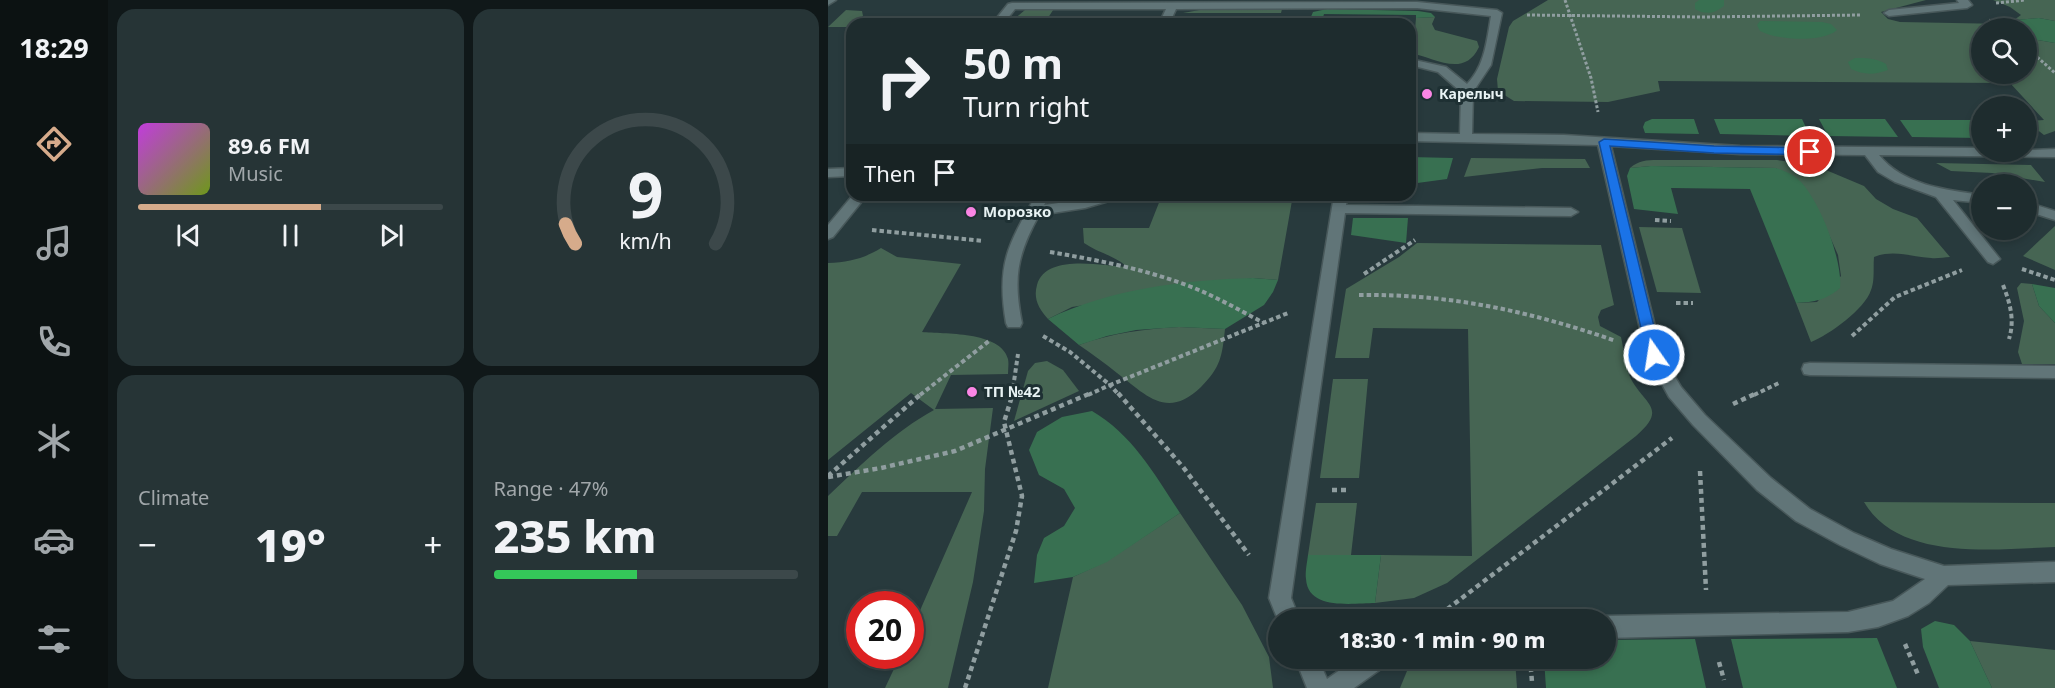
<!DOCTYPE html>
<meta charset="utf-8">
<style>
body{margin:0;font-family:"Noto Sans",sans-serif;background:#263436;color:#f1f3f6;height:100vh;display:flex;flex-direction:column;font-size:22px;white-space:nowrap}
*{box-sizing:border-box;margin:0}
p{font-size:20px;color:#a1a7aa}
.icon{flex:none;width:33px;height:33px;fill:none;stroke:currentColor;stroke-width:2;stroke-linecap:round;stroke-linejoin:round}
.map{position:relative;flex:1;overflow:hidden}
.drawer{display:flex;flex-direction:column;gap:9px;padding:9px;background:#101819;width:720px}
.drawer>*{flex:none}
.banner{position:absolute;left:18px;top:18px;width:570px;height:183px;border-radius:18px;box-shadow:0 3px 9px #0003,0 0 0 2px #3c484a;background:#1e2c2e;color:#f1f3f6;overflow:hidden}
.buttons{position:absolute;left:1143px;top:18px;display:grid;gap:12px}
.buttons a{display:grid;place-items:center;width:66px;height:66px;border-radius:50%;background:#1e2c2e;box-shadow:0 3px 9px #0003,0 0 0 2px #3c484a;font-size:30px}
.speed{position:absolute;left:18px;top:591px;display:flex;gap:12px;font-size:30px;font-weight:700;text-align:center}
.speed>*{display:grid;place-content:center;width:78px;height:78px;border-radius:50%;background:#1e2c2e;box-shadow:0 3px 9px #0003,0 0 0 2px #3c484a;line-height:1}
.speed .limit{border:9px solid #d22;background:#fff;color:#111}
.pin{position:absolute;display:grid;place-items:center;width:51px;height:51px;color:#fff;margin:-26px;border:3px solid #fff;border-radius:50%;box-shadow:0 2px 6px #0007}
.me{position:absolute;width:66px;margin:-33px;rotate:347deg;stroke-linejoin:round;filter:drop-shadow(0 0 4px #0008)}
.turn{display:flex;align-items:center;gap:21px;height:126px;padding:0 18px;font-size:27px}
.turn .icon{width:78px;height:78px;stroke-width:2.5}
.turn b{display:block;font-size:42px;line-height:51px}
.then{display:flex;align-items:center;height:57px;padding:0 18px;background:#0003;gap:12px;font-size:22px}
.big{font-size:45px;font-weight:800;line-height:1.1}
.drawer .tile{flex:1;display:flex;flex-direction:column;justify-content:center;gap:9px;min-width:0;padding:0 21px;border-radius:18px;background:#263436}
.drawer .dial{align-items:center;gap:0}
.dial svg{height:156px;overflow:visible;fill:none;stroke:#3c484a;stroke-width:7;stroke-linecap:round;text-anchor:middle}
.dial text{fill:#f1f3f6;stroke:none}
.song{display:flex;align-items:center;gap:18px}
.cover{width:72px;height:72px;border-radius:9px;background:linear-gradient(135deg,hsl(290 70% 55%),hsl(80 70% 35%))}
.played{height:6px;border-radius:3px;background:linear-gradient(90deg,#d6ab8b 60%,#3c484a 60%)}
.keys{display:flex;justify-content:space-around;direction:ltr}
.heat{display:flex;justify-content:space-between;align-items:center;font-size:33px;direction:ltr}
.charge{height:9px;border-radius:4px;background:linear-gradient(90deg,#34c759 47%,#3c484a 0)}
.drawer .tiles{flex:1;display:grid;gap:9px;grid-template-columns:repeat(2,1fr)}
.trip{position:absolute;left:440px;top:609px;width:348px;height:60px;border-radius:30px;background:#1e2c2e;box-shadow:0 3px 9px #0003,0 0 0 2px #3c484a;font-weight:800;line-height:60px;text-align:center}
main{display:flex;flex:1;min-height:0}
.menu{display:flex;flex-direction:column;width:108px;justify-content:space-around;align-items:center;background:#0c1212;color:#a1a7aa}
.menu .icon{width:42px;height:42px}
.menu .current{color:#d6ab8b}
.menu b{font-size:27px;color:#f1f3f6}
.map>svg:first-child{display:block}
.green{fill:#466553}
.forest{fill:#387051}
.lines{fill:none;stroke-linecap:round;stroke-linejoin:round}
.service-casing{stroke:#48585a;stroke-width:3}
.tertiary-casing{stroke:#48585a;stroke-width:3}
.path-far2{stroke:#909ea0;stroke-width:3;stroke-dasharray:3 2;stroke-linecap:butt}
.path-far1{stroke:#909ea0;stroke-width:4;stroke-dasharray:4.5 3;stroke-linecap:butt}
.path{stroke:#909ea0;stroke-width:4.5;stroke-dasharray:5 4;stroke-linecap:butt}
.service{fill:#617578;fill-rule:evenodd}
.tertiary{fill:#617578;fill-rule:evenodd}
.route{fill:#1a73e8;stroke:#114b97;stroke-width:1.5}
.poi-dot{fill:#fb86e5;stroke:#1e3033;stroke-width:2}
.labels{text-anchor:middle;stroke-width:6;stroke-linejoin:round;paint-order:stroke}
.far-poi-label{font-size:14px;font-weight:bold;fill:#e8f3f4;stroke:#1e3033;text-anchor:start}
.poi-label{font-size:15px;font-weight:bold;fill:#e8f3f4;stroke:#1e3033;text-anchor:start}
</style>
<main>
<nav class="menu">
<b>18:29</b>
<svg class="icon current" aria-label="directions" viewBox="0 0 24 24"><path d="M12 3l9 9-9 9-9-9zM9 14v-3h6M13 9l2 2-2 2"/></svg>
<svg class="icon" aria-label="music" viewBox="0 0 24 24"><path d="M9 18V5l10-2v13"/><circle cx="6" cy="18" r="3"/><circle cx="16" cy="16" r="3"/></svg>
<svg class="icon" aria-label="phone" viewBox="0 0 24 24"><path d="M5 4h4l2 5-3 2q2 4 5 5l2-3 5 2v4C11 20 4 13 5 4z"/></svg>
<svg class="icon" aria-label="climate" viewBox="0 0 24 24"><path d="M12 3v18M4 7l16 10M4 17L20 7"/></svg>
<svg class="icon" aria-label="car" viewBox="0 0 24 24"><path d="M5 17H2v-5l4-1 3-4h7l3 4 3 1v5h-3M9 17h6M6 11h13"/><circle cx="7" cy="17" r="2"/><circle cx="17" cy="17" r="2"/></svg>
<svg class="icon" aria-label="filters" viewBox="0 0 24 24"><path d="M4 7h16M4 17h16"/><circle cx="9" cy="7" r="2"/><circle cx="15" cy="17" r="2"/></svg>
</nav>
<section class="drawer">
<div class="tiles">
<div class="tile">
<div class="song"><i class="cover"></i><div><b>89.6 FM</b><p>Music</p></div></div>
<div class="played"></div>
<div class="keys"><svg class="icon" aria-label="previous" viewBox="0 0 24 24"><path d="M18 5L8 12l10 7zM5 5v14"/></svg><svg class="icon" aria-label="pause" viewBox="0 0 24 24"><path d="M8 5v14M16 5v14"/></svg><svg class="icon" aria-label="next" viewBox="0 0 24 24"><path d="M6 5l10 7-10 7zM19 5v14"/></svg></div>
</div>
<div class="tile dial"><svg viewBox="0 0 100 80">
<path d="M14 69A42 42 0 1 1 86 69"/>
<path d="M14 69A42 42 0 0 1 9 59" stroke="#d6ab8b"/>
<text x="50" y="56" font-size="32" font-weight="700">9</text>
<text x="50" y="72" font-size="11">km/h</text>
</svg></div>
<div class="tile"><p>Climate</p>
<div class="heat"><a>−</a><b class="big">19°</b><a>+</a></div>
</div>
<div class="tile"><p>Range · 47%</p><b class="big">235 km</b><div class="charge"></div></div>
</div>
</section>
<div class="map">
<svg width="1227" height="688" viewBox="0 0 1227 688">
<rect width="100%" height="100%" fill="#283a3d"/>
<!-- green -->
<g class="green">
<polygon points="720,0 1098,0 1053,12 1060,19 1072,22 1178,24 1183,28 1154,28 1154,74 1198,74 1199,38 1227,43 1227,131 1216,135 1198,121 1216,120 1182,83 830,81 832,91 780,102 686,101 670,91 669,79 681,27 685,21"/>
<polygon points="1165,0 1227,0 1227,21 1211,18 1186,20 1193,15 1182,7"/>
<polygon points="227,7 218,21 252,21 250,24 180,24 197,10"/>
<polygon points="377,9 454,9 453,13 355,13"/>
<polygon points="18,10 34,11 35,16 28,24 24,24 24,27 0,27"/>
<path d="M607,17L604,24L607,30L649,41L651,47C636,79 606,57 582,53V43L586,42L588,18Z"/>
<polygon points="643,158 757,159 762,168 714,168 636,177"/>
<path d="M836,160H949L986,165L1036,186L1048,199L1065,209L1089,218L1122,257C1116,257 1109,259 1103,258C1083,257 1066,249 1046,257C1045,267 1047,281 1043,290C1037,309 1001,335 983,342L968,303L989,302L1013,276L1010,255L991,212L948,168L823,166L802,168C812,159 823,160 836,160Z"/>
<polygon points="1108,163 1203,165 1217,182 1164,173 1123,171"/>
<path d="M334,195H465L450,280L425,278L244,307L220,319C211,309 205,299 209,285C218,253 274,266 299,267C288,256 270,253 256,243L255,228H321Z"/>
<polygon points="1227,226 1227,270 1195,256"/>
<polygon points="811,227 854,228 873,293 829,292"/>
<path d="M589,243L773,245L786,305L773,310L770,317L772,326L793,337C796,350 797,367 803,379C817,405 840,408 808,436L619,583L586,598L547,603L553,555L644,556L640,329L545,328L541,358H507L518,289L571,257Z"/>
<path d="M53,248L69,257L133,264L94,332C115,334 173,331 180,359C181,364 180,369 180,374L123,375L107,409L165,408L157,469L156,511L145,582L120,688H57L72,656H82L83,631L144,492H34L9,536H0V496C34,464 66,432 106,410L83,393L0,460V263C21,262 35,259 53,248Z"/>
<polygon points="1193,283 1204,284 1211,306 1227,323 1227,364 1194,364 1190,352 1196,321 1189,288"/>
<path d="M351,327L397,329C394,356 393,367 373,387C339,420 318,395 289,373C277,363 264,354 251,345C284,333 316,329 351,327Z"/>
<polygon points="219,361 235,370 251,391 186,421 200,371 207,363"/>
<polygon points="505,379 540,379 531,478 492,478"/>
<path d="M1036,502L1227,503V547C1168,549 1071,562 1036,502Z"/>
<polygon points="488,503 529,503 523,555 480,555"/>
<polygon points="352,513 414,605 441,657 445,688 220,688 245,577 279,561"/>
<polygon points="1142,641 1227,650 1227,688 1164,688"/>
<polygon points="595,659 687,659 689,688 572,688 579,671"/>
</g>
<!-- forest -->
<g class="forest">
<path d="M871,0H896V6C885,14 878,15 867,9V3Z"/>
<polygon points="499,9 590,11 603,13 607,17 588,18 588,15 496,14 493,24 480,24 485,12"/>
<polygon points="1211,18 1227,21 1227,43 1199,38 1198,28 1183,28 1178,24 1186,20"/>
<path d="M932,21L994,22L1003,24L1009,30C994,43 948,40 932,31L929,25Z"/>
<path d="M1027,58C1038,58 1048,58 1058,64L1060,70C1046,75 1036,75 1023,69L1020,62Z"/>
<polygon points="824,119 866,119 871,134 817,133 815,127 817,122"/>
<polygon points="886,119 974,119 982,136 892,134"/>
<polygon points="991,119 1057,119 1070,137 1000,136"/>
<polygon points="1072,120 1153,120 1153,138 1084,137"/>
<polygon points="582,157 625,158 619,179 582,184"/>
<path d="M823,166L948,168C957,171 965,174 972,181C992,201 1015,261 1012,288C998,300 987,302 968,303L922,189L843,188L850,214L806,209L799,176L802,168Z"/>
<polygon points="525,218 580,218 578,243 523,235"/>
<path d="M425,278L450,280L445,292L436,305L397,329L351,327L308,330L279,336L251,345L220,319C282,289 356,280 425,278Z"/>
<polygon points="1204,284 1227,288 1227,323 1211,306"/>
<path d="M264,411C304,434 327,475 352,513L279,562L245,577L206,583L209,555L216,538L236,526L247,508L236,489L211,475L201,450L209,432L234,417Z"/>
<path d="M480,555H553L547,603C526,603 480,611 478,579C477,572 479,563 480,555Z"/>
<polygon points="1107,621 1126,625 1142,641 1164,688 1111,688 1095,647 1093,629"/>
<polygon points="1049,638 1069,688 915,688 903,639"/>
<polygon points="867,639 878,688 718,688 716,659 777,658 777,640"/>
</g>
<g class="lines">
<defs>
<g id="service">
<polygon points="1129,0 1140,0 1144,5 1139,8 1061,16 1056,13 1061,10 1131,3"/>
<path d="M589,2L669,10L674,13L663,65L645,92L644,134L736,135L912,146L1154,148V152L1227,149V157L1051,155C1075,185 1117,190 1154,195V203L1125,200L1172,259L1165,264L1160,262L1108,197L1067,182L1050,172L1037,155L912,154L783,146L834,355L853,387L877,415L943,478L982,509L1026,533L1063,549L1116,566L1227,562V582L1120,585L1101,603L1080,616L1050,627L1020,632L777,638V620H769L777,616L1020,612L1065,601L1097,579L1052,564L1012,545L968,521L929,490L865,425L841,397L818,355L770,145L582,141V133L632,134L633,92L610,72L582,65V59L618,67L639,84C657,66 659,39 663,16L589,8L348,9L341,24H331L338,9H187L175,24H164L180,4L184,3Z"/>
<polygon points="24,168 24,176 0,177 0,169"/>
<polygon points="25,195 39,195 5,237 0,239 0,225"/>
<path d="M208,195H222L216,205C242,202 267,195 293,195L291,198L257,208L211,215C189,255 185,278 194,323L192,327H180L178,323C168,264 180,245 208,195Z"/>
<polygon points="506,195 520,195 518,205 743,208 750,212 743,216 517,213 463,598 472,620 450,620 441,598"/>
<polygon points="1198,202 1227,211 1227,220 1198,211"/>
<polygon points="982,363 1227,366 1227,378 982,375 976,374 974,369 976,364"/>
<polygon points="467,658 490,658 499,679 529,658 560,658 557,666 526,688 479,688"/>
</g>
<polygon id="tertiary" points="0,0 8,0 0,5"/>
</defs>
<!-- service casing -->
<use href="#service" class="service-casing"/>
<!-- tertiary casing -->
<use href="#tertiary" class="tertiary-casing"/>
<!-- path-far2 -->
<g class="path-far2">
<polyline points="737,0 763,78 770,112"/>
<polyline points="1168,3 1197,0"/>
<polyline points="699,15 873,17 1033,15"/>
<polyline points="1161,20 1173,28"/>
<polyline points="1198,47 1227,73"/>
</g>
<!-- path-far1 -->
<g class="path-far1">
<polyline points="827,220 843,221"/>
<polyline points="44,230 156,241"/>
<path d="M222,252C269,260 316,269 361,286C387,296 411,310 436,323"/>
<polyline points="1194,269 1227,280"/>
<polyline points="536,274 587,240"/>
<path d="M1175,285C1182,303 1187,320 1181,339"/>
<path d="M531,295C623,294 701,311 788,341"/>
<polyline points="848,303 865,303"/>
<polyline points="215,336 242,352 282,385 460,313"/>
<polyline points="1024,336 1067,297 1134,270"/>
<polyline points="92,395 161,341"/>
<polyline points="184,395 190,354"/>
<polyline points="260,395 282,385 291,395"/>
<polyline points="926,395 953,382"/>
</g>
<!-- path -->
<g class="path">
<polyline points="290,393 355,467 421,555"/>
<polyline points="905,404 929,393"/>
<polyline points="872,471 878,590"/>
<polyline points="0,476 94,393"/>
<polyline points="0,477 53,468 127,451 263,393"/>
<polyline points="504,490 519,490"/>
<polyline points="605,620 844,438"/>
<polyline points="1077,644 1091,677"/>
<polyline points="702,658 704,682"/>
<polyline points="891,662 896,680"/>
<polyline points="137,688 188,531 194,496 176,422 185,393"/>
</g>
<!-- service -->
<use href="#service" class="service"/>
<!-- tertiary -->
<use href="#tertiary" class="tertiary"/>
</g>
<!-- route -->
<polygon class="route" points="776,139 886,146 982,148 988,152 982,155 886,153 782,146 833,355 826,360 819,355 771,142"/>
<!-- markers -->
<g class="poi-dot">
<circle cx="599" cy="94" r="6"/>
<circle cx="143" cy="212" r="6"/>
<circle cx="144" cy="392" r="6"/>
</g>
<g class="labels">
<!-- far-poi labels -->
<g class="far-poi-label">
<text x="611" y="99">Карелыч</text>
</g>
<!-- poi labels -->
<g class="poi-label">
<text x="155" y="217">Морозко</text>
<text x="156" y="397">ТП №42</text>
</g>
</g>
</svg>
<div class="buttons">
<a><svg class="icon" aria-label="search" viewBox="0 0 24 24"><circle cx="10" cy="10" r="6"/><path d="M15 15l6 6"/></svg></a>
<a>+</a>
<a>−</a>
</div>
<div class="speed"><div class="limit">20</div></div>
<div class="pin" style="left:982px;top:152px;background:#d93025"><svg class="icon" aria-label="arrive" viewBox="0 0 24 24"><path d="M6 21V4h12l-3 4 3 4H6"/></svg></div>
<svg class="me" style="left:826px;top:355px" viewBox="-20 -20 40 40"><circle r="17" fill="#1a73e8" stroke="#fff" stroke-width="3"/><path d="M0-11L8 9 0 5-8 9z" fill="#fff"/></svg>
<div class="trip">18:30 · 1 min · 90 m</div>
<div class="banner">
<div class="turn"><svg class="icon" aria-label="right" viewBox="0 0 24 24"><path d="M7 20v-9h11M14 6l5 5-5 5"/></svg><div><b>50 m</b>Turn right</div></div>
<div class="then">Then<svg class="icon" aria-label="arrive" viewBox="0 0 24 24"><path d="M6 21V4h12l-3 4 3 4H6"/></svg></div>
</div>
</div>
</main>
